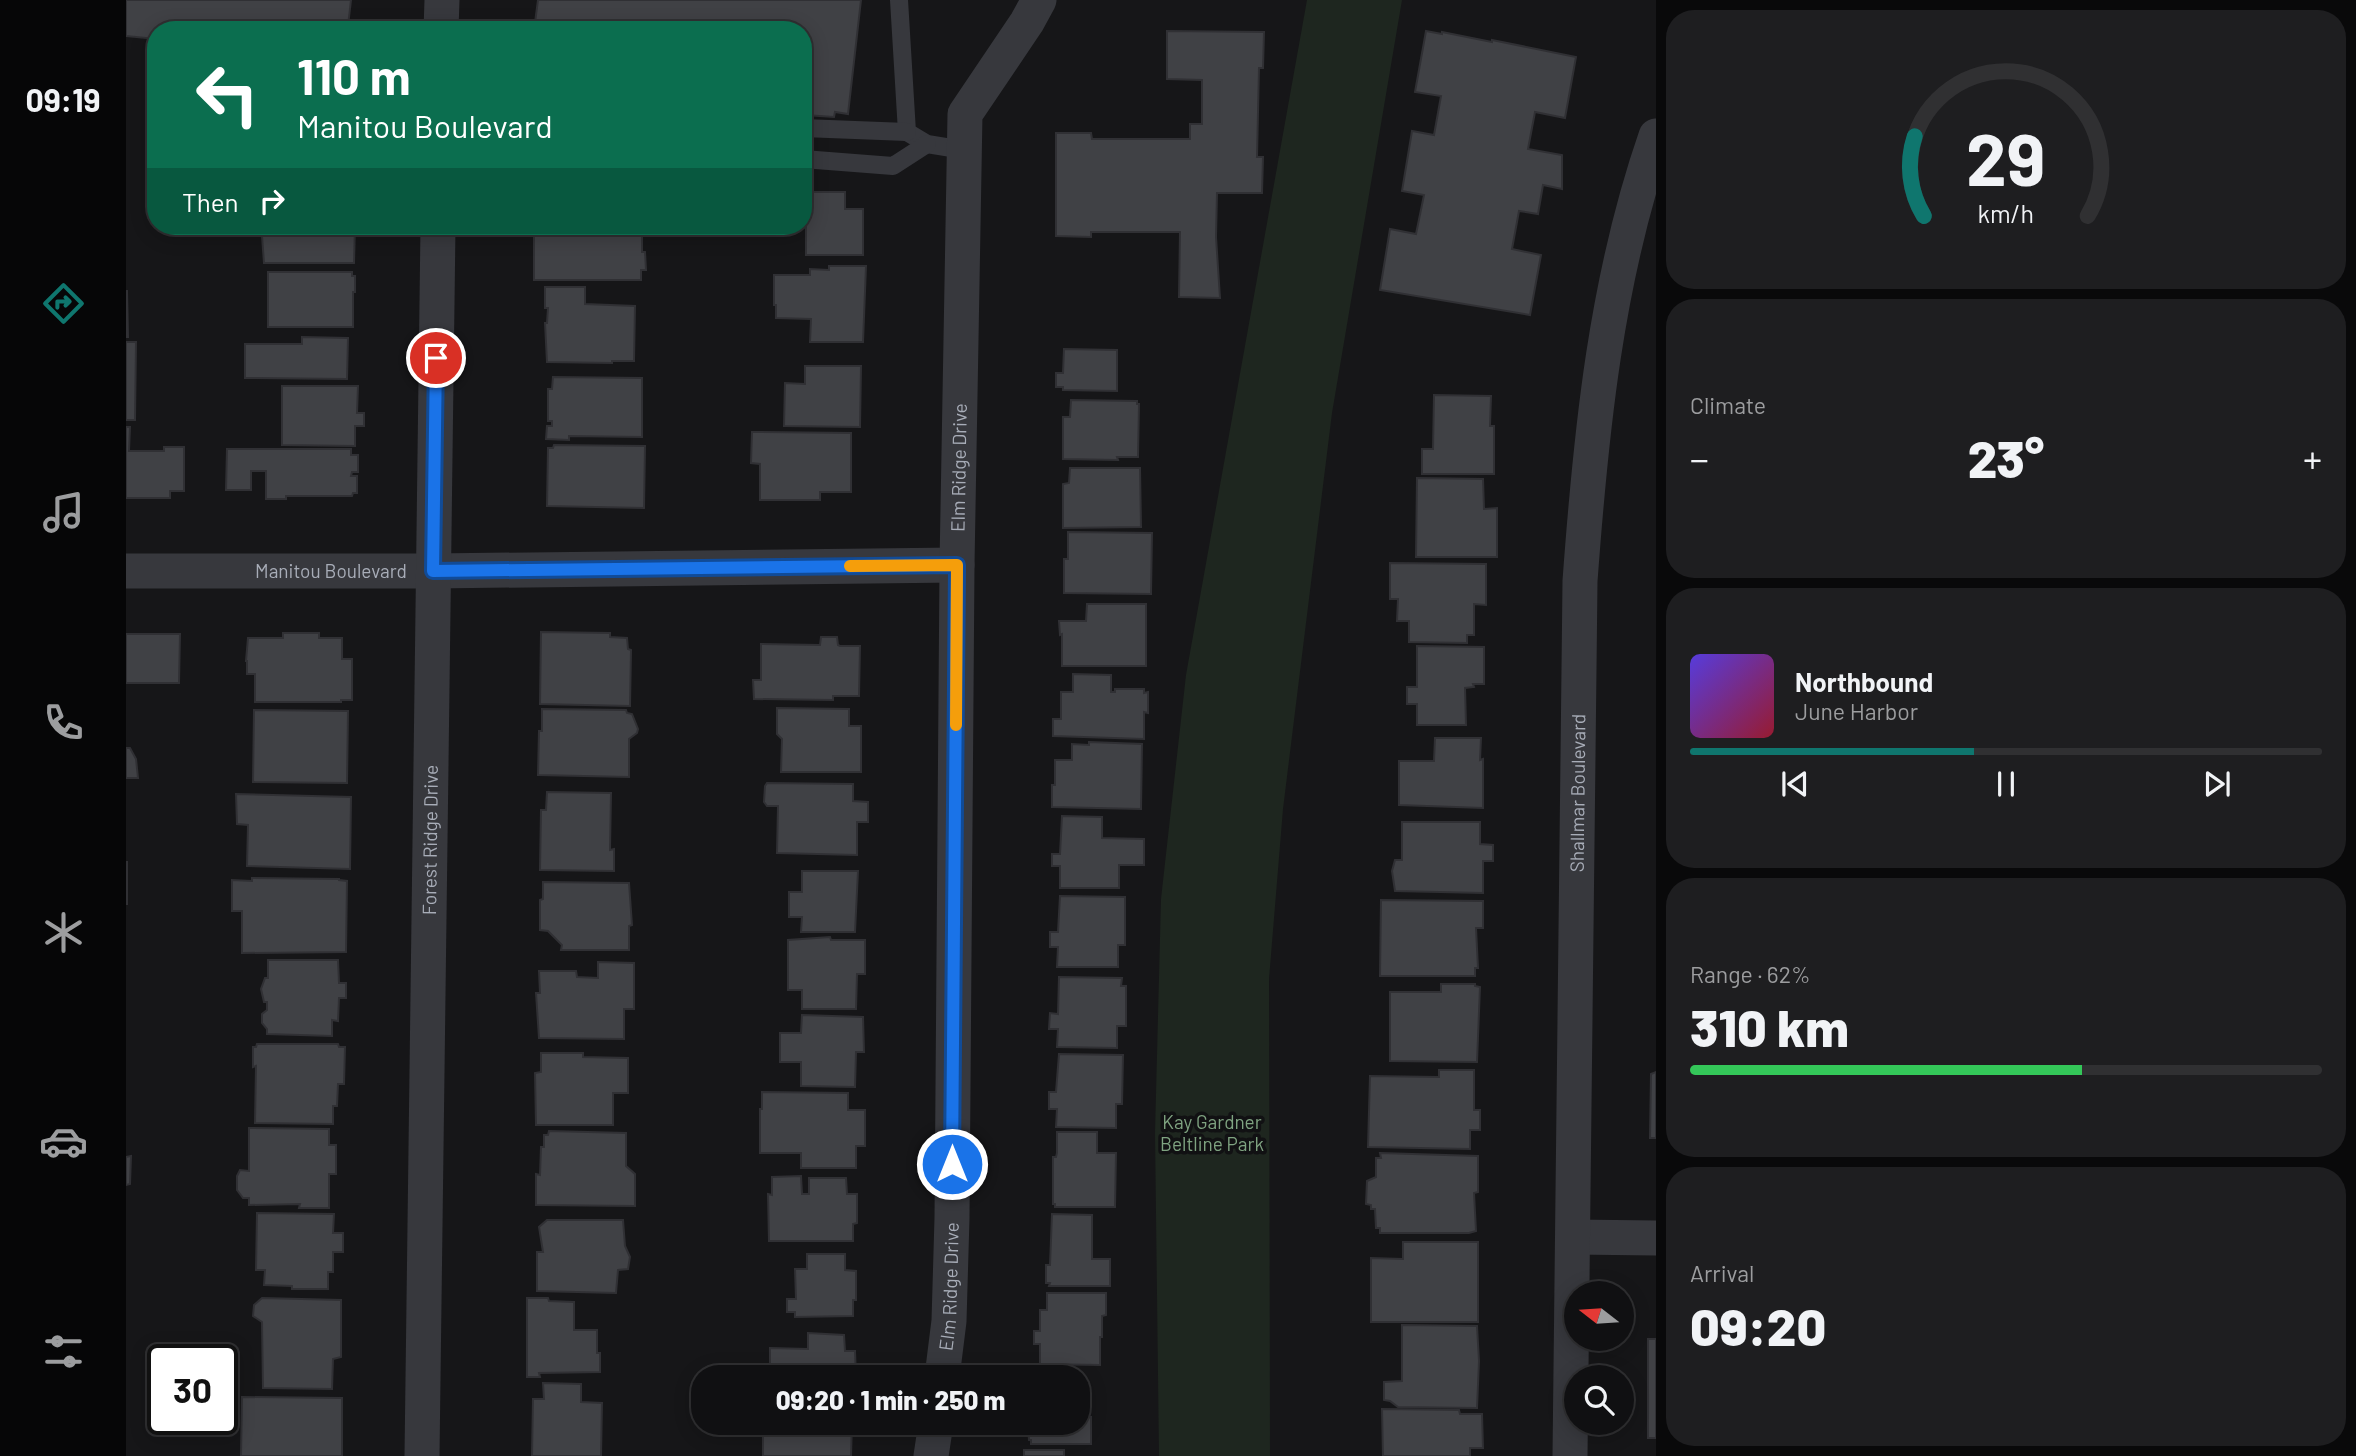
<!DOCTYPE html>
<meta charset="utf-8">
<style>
body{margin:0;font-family:Barlow,sans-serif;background:#1e1e20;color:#f1f3f6;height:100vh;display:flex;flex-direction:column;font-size:26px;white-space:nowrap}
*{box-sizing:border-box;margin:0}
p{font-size:23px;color:#9c9d9f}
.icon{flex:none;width:38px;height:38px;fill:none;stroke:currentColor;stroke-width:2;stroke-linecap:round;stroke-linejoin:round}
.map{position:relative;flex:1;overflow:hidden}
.panel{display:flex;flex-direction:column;gap:10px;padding:10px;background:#09090a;width:700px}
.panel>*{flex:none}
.guide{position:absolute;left:21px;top:21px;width:665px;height:214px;border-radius:28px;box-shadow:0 4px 18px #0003,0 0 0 2px #303032;background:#0b6e4f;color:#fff;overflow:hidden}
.needle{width:46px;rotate:287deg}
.fabs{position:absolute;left:1438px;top:1281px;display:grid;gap:14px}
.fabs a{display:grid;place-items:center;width:70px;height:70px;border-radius:50%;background:#101012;box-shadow:0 4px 18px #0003,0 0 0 2px #303032;font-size:35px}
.speed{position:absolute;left:21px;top:1344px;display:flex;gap:14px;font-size:35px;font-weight:700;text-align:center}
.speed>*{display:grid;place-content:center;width:91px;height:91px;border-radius:50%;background:#101012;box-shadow:0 4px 18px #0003,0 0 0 2px #303032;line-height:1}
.speed .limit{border:4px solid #111;border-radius:10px;background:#fff;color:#111}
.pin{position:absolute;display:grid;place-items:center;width:60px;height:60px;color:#fff;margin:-30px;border:4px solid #fff;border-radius:50%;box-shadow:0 2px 7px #0007}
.me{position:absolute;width:77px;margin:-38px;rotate:0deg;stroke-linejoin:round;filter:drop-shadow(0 0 5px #0008)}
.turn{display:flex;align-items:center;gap:24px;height:147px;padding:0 35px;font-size:32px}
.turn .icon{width:91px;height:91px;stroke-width:2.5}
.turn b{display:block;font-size:49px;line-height:60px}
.then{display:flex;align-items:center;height:66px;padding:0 35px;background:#0003;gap:14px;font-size:26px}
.big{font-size:52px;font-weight:800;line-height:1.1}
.panel .tile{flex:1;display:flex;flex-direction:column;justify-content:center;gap:10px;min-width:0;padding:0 24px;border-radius:28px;background:#1e1e20}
.panel .dial{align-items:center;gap:0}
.dial svg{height:182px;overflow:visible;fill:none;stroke:#303032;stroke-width:7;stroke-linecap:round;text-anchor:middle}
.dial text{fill:#f1f3f6;stroke:none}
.song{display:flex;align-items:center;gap:21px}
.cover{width:84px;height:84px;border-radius:10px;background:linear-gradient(135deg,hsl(250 70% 55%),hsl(350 70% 35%))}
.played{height:7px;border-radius:4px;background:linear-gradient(90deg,#0f766e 45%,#303032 45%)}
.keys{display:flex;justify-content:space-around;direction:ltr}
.heat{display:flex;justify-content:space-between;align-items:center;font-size:38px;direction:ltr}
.charge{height:10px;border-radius:5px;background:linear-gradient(90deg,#34c759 62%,#303032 0)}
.trip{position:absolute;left:565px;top:1365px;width:399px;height:70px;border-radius:28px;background:#101012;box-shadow:0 4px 18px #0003,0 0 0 2px #303032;font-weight:800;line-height:70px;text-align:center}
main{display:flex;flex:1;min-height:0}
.dock{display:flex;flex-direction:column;width:126px;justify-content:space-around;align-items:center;background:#060607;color:#9c9d9f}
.dock .icon{width:49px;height:49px}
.dock .on{color:#0f766e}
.dock b{font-size:32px;color:#f1f3f6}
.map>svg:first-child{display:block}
.green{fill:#1e261f}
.building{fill:#404145;stroke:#303034;stroke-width:2}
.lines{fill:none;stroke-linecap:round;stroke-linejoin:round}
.service{stroke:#37383d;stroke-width:18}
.minor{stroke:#37383d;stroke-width:35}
.route-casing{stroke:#114b97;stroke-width:18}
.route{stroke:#1a73e8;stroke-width:12}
.slow{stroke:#f59e0b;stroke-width:12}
.labels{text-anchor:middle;stroke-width:7;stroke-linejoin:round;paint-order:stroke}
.street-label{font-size:19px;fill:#a8adb8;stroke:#111113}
.park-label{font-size:19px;fill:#7fa381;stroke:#111113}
</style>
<main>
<nav class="dock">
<b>09:19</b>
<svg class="icon on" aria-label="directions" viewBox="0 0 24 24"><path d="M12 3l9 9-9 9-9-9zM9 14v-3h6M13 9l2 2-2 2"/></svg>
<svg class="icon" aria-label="music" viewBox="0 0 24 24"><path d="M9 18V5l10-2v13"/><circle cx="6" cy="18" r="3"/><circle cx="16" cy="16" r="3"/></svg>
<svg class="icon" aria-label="phone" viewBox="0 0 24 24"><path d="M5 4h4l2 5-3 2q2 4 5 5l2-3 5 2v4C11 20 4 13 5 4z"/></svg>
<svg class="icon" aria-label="climate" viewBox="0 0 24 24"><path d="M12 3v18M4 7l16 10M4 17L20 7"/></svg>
<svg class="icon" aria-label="car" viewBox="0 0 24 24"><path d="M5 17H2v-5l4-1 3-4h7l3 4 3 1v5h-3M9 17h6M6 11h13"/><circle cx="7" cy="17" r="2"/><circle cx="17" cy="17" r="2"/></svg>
<svg class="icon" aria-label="filters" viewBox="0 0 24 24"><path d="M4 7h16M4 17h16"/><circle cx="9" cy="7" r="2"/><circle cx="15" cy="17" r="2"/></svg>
</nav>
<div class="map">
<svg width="1530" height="1456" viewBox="0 0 1530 1456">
<rect width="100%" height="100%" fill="#161618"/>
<!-- green -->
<polygon class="green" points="1181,0 1276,0 1206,413 1157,809 1143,979 1144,1456 1033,1456 1029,1133 1035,899 1060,675"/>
<!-- building -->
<g class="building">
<polygon points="0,0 225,0 222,26 240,28 239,30 30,30 30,39 0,36"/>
<polygon points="412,0 735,0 722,114 709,112 708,117 679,115 677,107 677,30 408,30"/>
<polygon points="1041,31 1138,32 1137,68 1133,68 1131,157 1137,157 1136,193 1091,193 1090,237 1094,298 1053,297 1054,232 965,232 965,237 930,236 930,133 965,133 966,139 1064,139 1064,124 1076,124 1076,80 1041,79"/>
<polygon points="1300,31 1316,34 1316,32 1366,42 1366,40 1450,57 1439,118 1409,112 1402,149 1436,155 1436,189 1417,185 1412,214 1393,211 1386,249 1415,255 1404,315 1254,290 1264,229 1290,234 1298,195 1276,191 1286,131 1308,135 1315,96 1289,92"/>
<polygon points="680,192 719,192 719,209 737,209 737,255 680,255"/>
<polygon points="136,226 229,226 228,263 138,263 136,236 138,232 136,232"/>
<polygon points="408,226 516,226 516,252 519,252 520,270 515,270 515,280 408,280"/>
<polygon points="703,266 740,266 737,342 684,342 685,319 650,318 650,305 648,305 648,275 684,275 684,269 703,270"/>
<polygon points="142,272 226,272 226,276 229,276 229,292 227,292 227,327 142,327"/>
<polygon points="419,287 459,287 459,304 509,306 508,361 486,361 486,363 421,362 419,323 421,323 422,308 419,308"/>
<polygon points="0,291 1,291 2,337 0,337"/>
<polygon points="176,337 222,338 221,379 119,378 119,344 176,344"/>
<polygon points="0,342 10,342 9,420 0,420"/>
<polygon points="938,349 991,350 991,391 937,390 937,387 930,387 930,373 937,373"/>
<polygon points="679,366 735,366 734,427 658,426 659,383 679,384"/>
<polygon points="427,377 516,378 516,437 443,436 443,440 420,439 421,426 426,426 426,421 422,421 422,389 426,389"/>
<polygon points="156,386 232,386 231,413 238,413 238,426 229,426 229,446 156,445"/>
<polygon points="1308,395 1365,396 1364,426 1368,426 1368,474 1296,474 1296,449 1307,449"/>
<polygon points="945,400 1011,401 1011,404 1013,404 1012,457 991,457 992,460 937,459 937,417 944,417"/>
<polygon points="0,427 4,427 3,451 38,451 38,447 58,447 58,491 44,491 44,498 0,498"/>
<polygon points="626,432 725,433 725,492 694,492 694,500 634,500 634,464 625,463"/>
<polygon points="428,445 519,446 518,508 421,506 422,448 427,448"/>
<polygon points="101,449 225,449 225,455 232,455 232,472 226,472 225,476 231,476 231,493 227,493 226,496 160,496 160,499 140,499 140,471 125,471 125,490 100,490"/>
<polygon points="944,468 1014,468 1015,527 937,528 937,484 943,483"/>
<polygon points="1291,478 1357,479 1358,509 1371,508 1371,557 1290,557"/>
<polygon points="942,532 1026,533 1025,594 938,593 938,559 942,559"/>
<polygon points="1264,563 1360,564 1360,605 1348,604 1348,635 1341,635 1341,643 1283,642 1283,621 1271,621 1272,599 1264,599"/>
<polygon points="961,604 1020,604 1020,666 936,666 936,634 934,635 933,621 960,621"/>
<polygon points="415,632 484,633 484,637 501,638 502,649 505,650 504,706 414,704"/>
<polygon points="157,633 193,633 193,638 216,638 216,659 226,659 226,700 215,700 215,702 129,702 129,674 121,674 121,661 120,661 122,638 157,638"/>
<polygon points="0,634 54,634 53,683 0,683"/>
<polygon points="695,637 711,637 712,645 714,646 734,646 733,696 707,696 707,700 628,699 627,680 635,680 635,644 694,645"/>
<polygon points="1291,646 1358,647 1358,684 1347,684 1348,687 1339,688 1340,725 1291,725 1291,704 1281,704 1281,687 1291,687"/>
<polygon points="947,674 985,675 985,692 989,692 989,689 1018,689 1018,693 1022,692 1022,713 1018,712 1018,739 927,736 927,719 935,719 935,692 947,692"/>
<polygon points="651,708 723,709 723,726 735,726 735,772 655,772 656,739 651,734"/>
<polygon points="416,709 500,710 501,713 506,714 512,729 511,733 503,739 503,777 412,775 413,731 416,731"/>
<polygon points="128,710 222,711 221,783 127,782"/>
<polygon points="1309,738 1355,738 1354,760 1357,759 1357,808 1273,805 1273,761 1308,761"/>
<polygon points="963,742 1016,744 1015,809 926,807 926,785 929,785 929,760 946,760 946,744 963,745"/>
<polygon points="0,748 4,748 10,759 12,778 0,778"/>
<polygon points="641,783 727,784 727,801 742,802 742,822 731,822 731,855 651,853 652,806 641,806 638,802 639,786"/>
<polygon points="421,792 485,793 484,850 488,849 488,871 414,870 415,810 420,810"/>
<polygon points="110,794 225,797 224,869 121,866 122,825 111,824"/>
<polygon points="936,816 976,817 976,838 1018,839 1018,865 993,865 993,888 934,888 934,866 926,866 926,854 934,854"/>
<polygon points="1276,822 1354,822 1354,844 1367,845 1367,861 1357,861 1357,893 1269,891 1266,871 1269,860 1276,860"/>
<rect x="0" y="862" width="1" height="42"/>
<polygon points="676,871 732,871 729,932 675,932 676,917 663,917 663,892 676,892"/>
<polygon points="126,878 213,879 213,880 221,881 220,952 116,953 116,911 106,911 106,880 126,881"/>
<polygon points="417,882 503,883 506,925 503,926 503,950 435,950 436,945 422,931 414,930 414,900 417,899"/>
<polygon points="934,896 999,897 999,945 992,945 992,967 931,967 932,947 924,947 924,932 932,932"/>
<polygon points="1255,900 1357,901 1357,928 1350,928 1352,968 1349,968 1349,976 1254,976"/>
<polygon points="704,937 705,940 739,940 739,974 731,974 730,1009 676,1009 676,990 662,990 662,940"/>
<polygon points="142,960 212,960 213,983 220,983 220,998 213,998 212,1021 206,1020 206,1036 141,1034 141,1029 136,1023 136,1014 141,1010 141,1002 138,1002 135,989 139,978 142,978"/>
<polygon points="472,962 508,963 508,1009 498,1009 498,1039 413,1038 410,993 414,993 413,971 450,971 451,977 472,978"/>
<polygon points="933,977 996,978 995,986 1000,986 1000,1026 991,1026 991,1048 931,1047 932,1029 923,1029 924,1013 932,1014"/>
<polygon points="1315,984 1349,984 1349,986 1354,987 1351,1062 1264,1061 1264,992 1315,992"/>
<polygon points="676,1015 737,1017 738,1052 730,1052 729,1087 675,1086 675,1062 654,1062 654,1033 675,1033"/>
<polygon points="131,1044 212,1044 213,1047 219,1047 218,1084 212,1084 211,1106 207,1106 207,1124 129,1123 130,1066 127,1067 127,1047 130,1047"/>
<polygon points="415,1053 457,1053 457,1057 502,1058 502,1093 487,1093 487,1125 410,1125 409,1073 415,1072"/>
<polygon points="933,1054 997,1055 996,1104 990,1104 990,1128 930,1127 931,1109 923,1109 923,1092 930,1092"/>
<polygon points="1313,1070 1348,1070 1348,1110 1354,1110 1354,1130 1344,1130 1344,1149 1242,1147 1244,1076 1313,1077"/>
<polygon points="1530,1072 1530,1138 1524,1138 1525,1074"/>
<polygon points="636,1092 722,1093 722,1110 739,1110 739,1146 730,1146 730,1168 675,1168 675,1153 634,1153 634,1109 636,1109"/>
<polygon points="123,1128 203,1129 203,1145 210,1145 210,1174 203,1174 203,1208 173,1208 174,1204 123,1205 123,1198 117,1198 111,1190 111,1176 114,1170 123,1171"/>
<polygon points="423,1131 500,1133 500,1166 509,1174 509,1206 410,1205 410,1174 414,1175 415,1147 418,1147 418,1135 422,1135"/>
<polygon points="931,1132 971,1132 971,1153 990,1153 989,1207 929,1207 929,1204 927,1204 927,1157 930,1157 931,1153"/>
<polygon points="1254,1153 1352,1156 1352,1192 1348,1193 1350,1231 1343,1233 1254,1233 1254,1228 1250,1228 1249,1209 1245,1209 1245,1205 1240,1204 1241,1181 1250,1177 1250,1158 1255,1158"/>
<polygon points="5,1156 4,1184 0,1185 0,1157"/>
<polygon points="675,1176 676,1194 683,1194 683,1178 720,1178 721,1194 731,1194 731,1223 727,1224 727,1241 643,1241 642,1194 646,1195 646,1177"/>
<polygon points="131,1213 208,1214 207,1233 217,1233 217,1252 207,1252 207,1272 202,1272 202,1289 166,1289 166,1286 138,1285 139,1270 130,1270"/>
<polygon points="926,1214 966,1215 966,1259 984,1259 984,1286 923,1286 924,1283 920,1283 920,1265 924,1265"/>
<polygon points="421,1220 497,1220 499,1246 504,1257 502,1269 492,1270 490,1293 411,1291 411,1252 417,1252 413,1227"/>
<polygon points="1277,1242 1352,1242 1352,1322 1245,1322 1245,1258 1277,1259"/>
<polygon points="681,1254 719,1254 719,1270 730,1271 730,1300 727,1300 727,1316 669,1317 669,1312 661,1312 661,1299 670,1299 669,1269 681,1269"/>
<polygon points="921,1293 980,1293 980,1315 976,1316 976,1337 974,1337 974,1365 914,1364 914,1344 908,1344 908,1331 914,1331 914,1310 921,1310"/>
<polygon points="136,1298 215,1300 215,1357 207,1359 206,1389 137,1388 136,1322 127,1316 128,1305"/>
<polygon points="401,1298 422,1298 423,1301 448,1302 448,1330 471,1330 471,1353 474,1353 474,1372 413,1373 414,1377 401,1377"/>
<polygon points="1276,1325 1351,1326 1353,1361 1351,1408 1272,1407 1264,1401 1258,1400 1258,1382 1276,1381"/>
<polygon points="682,1333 718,1335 719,1351 729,1351 730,1377 644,1377 644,1348 682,1349"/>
<rect x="1522" y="1339" width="8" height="99"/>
<rect x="907" y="1372" width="40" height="5"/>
<polygon points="417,1383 455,1384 455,1402 476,1403 475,1456 406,1456 407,1399 418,1399"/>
<polygon points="116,1397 216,1398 216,1456 115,1456"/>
<polygon points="1256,1409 1333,1410 1334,1414 1356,1414 1357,1448 1344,1448 1344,1456 1257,1456"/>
<polygon points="952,1417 965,1417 965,1444 905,1444 905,1440 903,1440 902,1426 905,1426 905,1423 952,1423"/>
<polygon points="637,1423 726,1423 725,1456 637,1456"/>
<rect x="898" y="1450" width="40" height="6"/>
</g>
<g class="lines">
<!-- service -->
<g class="service">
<polyline points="773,0 781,132 801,144 838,150"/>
<polyline points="677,128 781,132"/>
<polyline points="677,159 767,166 801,144"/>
</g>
<!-- minor -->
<g class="minor">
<polyline points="315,30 316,0"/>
<path id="s1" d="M0,571H307L831,565"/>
<polyline points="1447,1237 1530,1238"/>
<path id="s2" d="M816,1377L823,1321L826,1218L831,565L839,114L901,22L913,0"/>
<path id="s3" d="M296,1456L312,226"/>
<polyline points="805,1456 810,1423"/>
<path id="s4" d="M1444,1456L1454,581C1465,431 1480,280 1530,136"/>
</g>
</g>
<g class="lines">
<defs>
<polyline id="route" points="310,358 307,571 831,565 826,1164"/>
</defs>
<!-- route casing -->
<use href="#route" class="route-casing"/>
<!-- route -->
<use href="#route" class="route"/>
<!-- slow -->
<polyline class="slow" points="724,566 831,565 830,725"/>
</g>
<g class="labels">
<!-- street labels -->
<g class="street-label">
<text dy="7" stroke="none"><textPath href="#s2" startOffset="910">Elm Ridge Drive</textPath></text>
<text dy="7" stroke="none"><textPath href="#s1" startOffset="205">Manitou Boulevard</textPath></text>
<text dy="7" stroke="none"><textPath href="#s4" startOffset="663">Shallmar Boulevard</textPath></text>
<text dy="7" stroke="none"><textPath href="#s3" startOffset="616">Forest Ridge Drive</textPath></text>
<text dy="7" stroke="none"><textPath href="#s2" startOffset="91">Elm Ridge Drive</textPath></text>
</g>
<!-- park labels -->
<g class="park-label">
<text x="1086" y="1129">Kay Gardner<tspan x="1086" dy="22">Beltline Park</tspan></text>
</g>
</g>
</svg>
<div class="fabs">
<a><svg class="needle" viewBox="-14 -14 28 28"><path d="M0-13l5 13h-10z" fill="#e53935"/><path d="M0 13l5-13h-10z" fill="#9c9d9f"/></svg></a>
<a><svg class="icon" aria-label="search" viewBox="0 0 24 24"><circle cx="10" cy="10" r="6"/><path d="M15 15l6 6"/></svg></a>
</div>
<div class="speed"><div class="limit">30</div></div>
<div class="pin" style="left:310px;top:358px;background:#d93025"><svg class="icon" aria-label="arrive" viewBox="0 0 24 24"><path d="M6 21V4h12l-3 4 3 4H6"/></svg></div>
<svg class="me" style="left:826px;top:1164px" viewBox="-20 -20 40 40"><circle r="17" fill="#1a73e8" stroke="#fff" stroke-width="3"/><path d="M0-11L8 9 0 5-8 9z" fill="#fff"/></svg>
<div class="trip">09:20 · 1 min · 250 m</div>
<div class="guide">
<div class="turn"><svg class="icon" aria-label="left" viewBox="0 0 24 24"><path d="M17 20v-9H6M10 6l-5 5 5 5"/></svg><div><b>110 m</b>Manitou Boulevard</div></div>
<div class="then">Then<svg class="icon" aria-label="right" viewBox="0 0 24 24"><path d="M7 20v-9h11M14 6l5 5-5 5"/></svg></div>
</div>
</div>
<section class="panel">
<div class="tile dial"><svg viewBox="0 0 100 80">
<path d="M14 69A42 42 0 1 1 86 69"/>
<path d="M14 69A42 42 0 0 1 10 34" stroke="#0f766e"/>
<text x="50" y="56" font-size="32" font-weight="700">29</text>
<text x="50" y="72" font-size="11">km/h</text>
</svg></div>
<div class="tile"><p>Climate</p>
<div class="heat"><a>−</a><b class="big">23°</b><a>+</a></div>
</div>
<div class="tile">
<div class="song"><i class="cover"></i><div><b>Northbound</b><p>June Harbor</p></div></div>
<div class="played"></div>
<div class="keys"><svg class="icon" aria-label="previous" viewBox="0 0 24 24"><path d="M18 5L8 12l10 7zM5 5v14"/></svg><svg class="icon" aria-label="pause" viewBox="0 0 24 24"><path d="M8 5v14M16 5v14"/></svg><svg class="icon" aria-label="next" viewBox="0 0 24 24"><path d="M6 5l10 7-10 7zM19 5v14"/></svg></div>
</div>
<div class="tile"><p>Range · 62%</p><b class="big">310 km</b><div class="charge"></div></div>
<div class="tile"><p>Arrival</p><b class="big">09:20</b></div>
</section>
</main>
